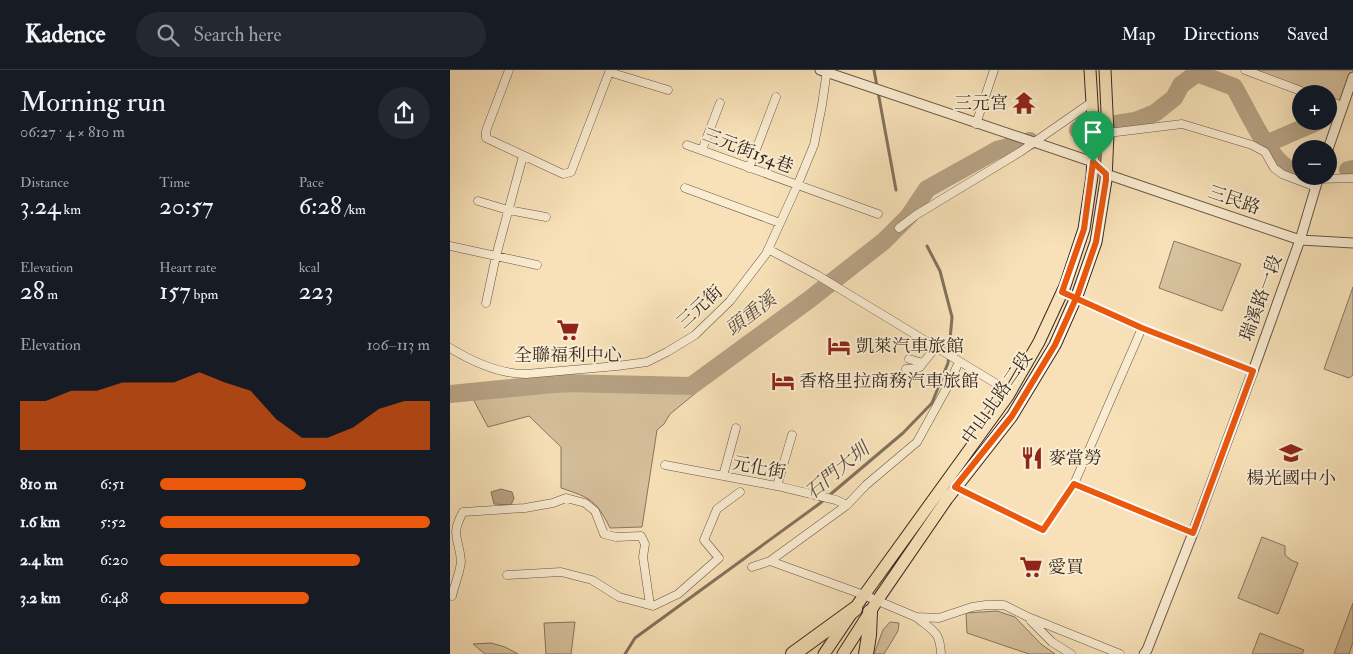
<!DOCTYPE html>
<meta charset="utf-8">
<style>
body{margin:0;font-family:"IM FELL Double Pica","Noto Serif TC",serif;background:#242831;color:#f1f3f6;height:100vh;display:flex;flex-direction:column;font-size:19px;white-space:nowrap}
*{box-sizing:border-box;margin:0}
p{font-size:16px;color:#9ea1a6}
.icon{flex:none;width:28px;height:28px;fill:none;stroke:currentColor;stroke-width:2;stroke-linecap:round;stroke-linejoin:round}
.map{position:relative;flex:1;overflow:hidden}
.sheet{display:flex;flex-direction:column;background:#171b24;width:450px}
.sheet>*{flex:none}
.buttons{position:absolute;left:842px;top:15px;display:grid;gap:10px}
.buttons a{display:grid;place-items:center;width:45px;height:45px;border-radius:50%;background:#171b24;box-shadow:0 5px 20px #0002;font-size:25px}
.pin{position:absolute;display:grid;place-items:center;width:42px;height:42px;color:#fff;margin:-51px -21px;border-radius:50% 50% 50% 0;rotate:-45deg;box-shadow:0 0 5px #0007}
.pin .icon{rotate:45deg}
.round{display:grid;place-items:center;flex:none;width:52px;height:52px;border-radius:26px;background:#242831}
.summary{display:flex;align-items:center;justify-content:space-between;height:85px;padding:0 20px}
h1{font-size:28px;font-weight:600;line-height:38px}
.stats{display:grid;grid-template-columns:repeat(3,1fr);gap:8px;height:85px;padding:5px 20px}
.stats div{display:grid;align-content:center}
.stats b{font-size:25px;font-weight:600}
.stats small{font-size:14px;font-weight:400}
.stats p{font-size:14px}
.chart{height:140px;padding:10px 20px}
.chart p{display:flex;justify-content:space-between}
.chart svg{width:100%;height:90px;margin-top:5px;fill:#ea580c;opacity:.7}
ul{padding:0 20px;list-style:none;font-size:16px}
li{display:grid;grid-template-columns:80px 60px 1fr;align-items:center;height:38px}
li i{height:12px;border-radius:6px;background:#ea580c}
header{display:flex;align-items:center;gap:30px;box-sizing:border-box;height:70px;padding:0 25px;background:#171b24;border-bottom:1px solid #363941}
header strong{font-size:24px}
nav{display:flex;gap:28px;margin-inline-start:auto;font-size:18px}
.search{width:350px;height:45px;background:#242831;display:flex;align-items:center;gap:12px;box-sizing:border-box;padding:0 18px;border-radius:28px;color:#9ea1a6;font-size:19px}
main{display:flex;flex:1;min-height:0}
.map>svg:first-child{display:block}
</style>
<header>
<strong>Kadence</strong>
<div class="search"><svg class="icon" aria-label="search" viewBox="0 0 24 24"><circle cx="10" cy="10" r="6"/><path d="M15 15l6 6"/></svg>Search here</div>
<nav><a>Map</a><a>Directions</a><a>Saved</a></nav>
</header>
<main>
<section class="sheet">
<div class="summary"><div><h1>Morning run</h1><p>06:27 · 4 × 810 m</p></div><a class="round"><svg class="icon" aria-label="share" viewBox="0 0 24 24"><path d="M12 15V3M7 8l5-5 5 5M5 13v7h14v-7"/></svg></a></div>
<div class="stats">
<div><p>Distance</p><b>3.24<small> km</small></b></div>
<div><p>Time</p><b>20:57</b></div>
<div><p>Pace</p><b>6:28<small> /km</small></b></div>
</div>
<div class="stats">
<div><p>Elevation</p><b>28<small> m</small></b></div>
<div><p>Heart rate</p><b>157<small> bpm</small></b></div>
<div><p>kcal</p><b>223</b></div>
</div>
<div class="chart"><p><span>Elevation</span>106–113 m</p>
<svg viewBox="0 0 160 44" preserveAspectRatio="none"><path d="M0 44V20L10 20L20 15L30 15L40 11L50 11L60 11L70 6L80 11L90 15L100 29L110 38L120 38L130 33L140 24L150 20L160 20V44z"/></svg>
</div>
<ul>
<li><b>810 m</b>6:51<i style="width:54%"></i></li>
<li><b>1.6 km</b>5:52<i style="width:100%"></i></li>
<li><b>2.4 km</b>6:20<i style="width:74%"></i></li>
<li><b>3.2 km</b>6:48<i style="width:55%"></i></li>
</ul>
</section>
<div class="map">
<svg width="903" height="584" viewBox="0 0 903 584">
<rect width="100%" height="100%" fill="#f8e1b8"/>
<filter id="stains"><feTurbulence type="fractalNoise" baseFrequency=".004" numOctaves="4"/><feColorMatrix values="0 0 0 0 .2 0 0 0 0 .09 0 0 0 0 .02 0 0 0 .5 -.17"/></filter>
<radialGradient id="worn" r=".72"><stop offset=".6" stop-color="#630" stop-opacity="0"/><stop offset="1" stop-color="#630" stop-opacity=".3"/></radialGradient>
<path fill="#d7c29e" stroke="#86765f" d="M795 0H903V7L892 36 879 31V24H859Z
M724 171 791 194 772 241 709 218Z
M903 217V305L899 308 874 299Z
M150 321 247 322 220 344 214 354 207 360 192 457 160 458C146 430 141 428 111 418V377L79 346 38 357 23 329 94 322Z
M812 467 835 476V485L841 490 848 493 828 544 788 528Z
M903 533V572L899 584H884Z
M547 541 565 547 591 574 605 584H579L517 563 516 543Z
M125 552 121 584H96L94 553Z
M440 552 449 553 448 561 434 584H424L433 560Z
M810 563 854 580 852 584H802Z
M41 573 55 577 68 584H35L23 574Z"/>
<path fill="#b6a284" stroke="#83725c" d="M51 419 62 422 64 428 61 435 44 434 41 422Z"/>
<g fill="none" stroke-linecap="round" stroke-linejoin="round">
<path stroke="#83725c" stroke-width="3" d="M424 0 446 120
M175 584 185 568 369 434 453 363 482 333 498 293 502 247 490 201 477 176"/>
<path stroke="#b6a284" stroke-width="18" d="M628 60 685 51 705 43 724 28 731 15 747 3 784 17C797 39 817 85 837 98 840 101 847 102 851 103
M816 74 869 51
M898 100 903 99
M0 324 113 313 241 316 360 229 434 171 459 146 477 119 547 80 580 71"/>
<defs>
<path id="minor" d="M59 0 36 61V68L113 104 121 102 160 0
M795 0 859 24
M159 2 218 20
M879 31 892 36
M526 54 544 0
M658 63 732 54 802 75 815 82 824 98 832 104 866 117
M237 75 428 144
M252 80 270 33
M299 98 326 27
M868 109 903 108
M235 118 330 153
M28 131 58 140 96 147
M449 158 466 145 570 82 642 32
M0 176 87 195
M318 179 367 205 560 322
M611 222 692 258 803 301
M36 233 46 186 73 86
M0 278C23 292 49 304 76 304L167 296 197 292 217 282 245 265 280 231 316 184 347 116 364 75 372 35 377 0
M459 289 473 293 486 277
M456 299 470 297 473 293
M215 395 332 417 386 430 397 435
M273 406 286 358
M624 414 743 463
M327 416 342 365
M505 417 593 460 624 414 692 258
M320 491 397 435 416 415 467 372 500 312 507 296
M302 497 320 491 414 525 466 547 489 548 522 537 536 535H554L578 547 670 584
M57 505 111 502 142 510 169 527 203 536 228 524 269 488 254 470 267 439 290 422
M2 526C4 517 11 499 11 491 9 467 0 466 13 442L75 438 103 433 116 428 135 433 145 441 154 464 166 467 191 466 195 474 193 487 200 535
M466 547C483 561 490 561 491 584
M581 551 602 572 621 584"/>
<path id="tertiary" d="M370 0 643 92 656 104 850 170 903 173
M878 79 903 7
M694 584 697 580 743 463 803 301 850 170 869 106"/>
<path id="primary" d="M374 584 412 528 558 326 589 272 615 216 634 159 642 106 644 66 640 0
M393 584 427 531 497 429 562 346 605 275 628 223 646 172 656 110 658 63 655 0"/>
<path id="motorway" d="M343 584 405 539
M416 584 419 565 420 542"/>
</defs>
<use href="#minor" stroke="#665746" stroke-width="9"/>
<use href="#tertiary" stroke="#665746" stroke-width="11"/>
<use href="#primary" stroke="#362920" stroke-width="13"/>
<use href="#motorway" stroke="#362920" stroke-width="16"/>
<use href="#minor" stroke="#faecd1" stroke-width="8"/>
<use href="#tertiary" stroke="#faecd1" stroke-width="9"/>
<use href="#primary" stroke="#f8e1b8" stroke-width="11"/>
<use href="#motorway" stroke="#f8e1b8" stroke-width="14"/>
</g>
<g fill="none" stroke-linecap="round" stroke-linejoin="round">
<defs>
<path id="route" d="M643 92 634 159 612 222 692 258 803 301 743 463 624 414 593 460 505 417 562 346 605 275 628 224 646 172 656 110V104L643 92"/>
</defs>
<use href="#route" stroke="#fff" stroke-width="10"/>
<use href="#route" stroke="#ea580c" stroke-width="6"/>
</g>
<defs>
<symbol id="temple-bare" viewBox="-9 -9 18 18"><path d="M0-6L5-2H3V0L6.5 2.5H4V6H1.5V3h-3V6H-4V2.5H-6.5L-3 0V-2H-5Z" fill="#8f2418" stroke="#faecd1" stroke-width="2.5" paint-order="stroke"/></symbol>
<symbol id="supermarket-bare" viewBox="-9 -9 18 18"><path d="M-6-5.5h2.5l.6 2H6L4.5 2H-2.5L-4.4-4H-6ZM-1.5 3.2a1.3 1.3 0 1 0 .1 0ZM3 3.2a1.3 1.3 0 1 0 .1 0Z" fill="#8f2418" stroke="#faecd1" stroke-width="2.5" paint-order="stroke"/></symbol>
<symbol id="hotel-bare" viewBox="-9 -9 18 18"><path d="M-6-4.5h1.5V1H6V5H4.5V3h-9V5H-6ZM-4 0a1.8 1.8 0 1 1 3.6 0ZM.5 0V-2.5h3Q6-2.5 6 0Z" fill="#8f2418" stroke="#faecd1" stroke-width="2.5" paint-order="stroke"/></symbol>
<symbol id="school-bare" viewBox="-9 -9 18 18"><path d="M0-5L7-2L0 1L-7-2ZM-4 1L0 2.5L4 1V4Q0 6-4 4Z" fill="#8f2418" stroke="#faecd1" stroke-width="2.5" paint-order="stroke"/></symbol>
<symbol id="restaurant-bare" viewBox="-9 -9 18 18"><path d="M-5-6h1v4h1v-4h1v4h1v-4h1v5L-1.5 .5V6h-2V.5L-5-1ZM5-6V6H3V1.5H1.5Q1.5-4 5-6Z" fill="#8f2418" stroke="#faecd1" stroke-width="2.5" paint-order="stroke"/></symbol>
</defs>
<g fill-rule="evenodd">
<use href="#temple-bare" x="558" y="17" width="32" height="32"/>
<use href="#supermarket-bare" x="102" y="244" width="32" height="32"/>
<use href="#hotel-bare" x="373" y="260" width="32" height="32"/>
<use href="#hotel-bare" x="317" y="295" width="32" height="32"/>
<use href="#school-bare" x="825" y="367" width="32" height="32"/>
<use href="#restaurant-bare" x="566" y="372" width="32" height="32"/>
<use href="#supermarket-bare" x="565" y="481" width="32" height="32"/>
</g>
<g text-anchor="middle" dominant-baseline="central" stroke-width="4" stroke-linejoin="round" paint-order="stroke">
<g font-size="18" fill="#362920" stroke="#faecd1" text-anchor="start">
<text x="558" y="33" text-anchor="end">三元宮</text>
<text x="406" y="276">凱萊汽車旅館</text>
<text x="118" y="285" text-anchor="middle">全聯福利中心</text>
<text x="349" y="311">香格里拉商務汽車旅館</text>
<text x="598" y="388">麥當勞</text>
<text x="841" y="408" text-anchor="middle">楊光國中小</text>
<text x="598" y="497">愛買</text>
</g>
<g font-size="18" fill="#362920" stroke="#faecd1">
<text transform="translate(298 81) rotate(21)">三元街154巷</text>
<text transform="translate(784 130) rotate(19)">三民路</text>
<text transform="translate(811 228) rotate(-70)">瑞溪路一段</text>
<text transform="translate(250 237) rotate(-42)">三元街</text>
<text transform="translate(547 328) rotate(-55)">中山北路二段</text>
<text transform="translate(309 398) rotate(11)">元化街</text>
</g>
<g font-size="19" font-style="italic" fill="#5c4d3e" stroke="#faecd1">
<text transform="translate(301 244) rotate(-37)">頭重溪</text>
<text transform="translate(387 401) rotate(-40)">石門大圳</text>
</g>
</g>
<rect width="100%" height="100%" filter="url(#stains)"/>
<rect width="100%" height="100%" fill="url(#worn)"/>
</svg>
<div class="buttons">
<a>+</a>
<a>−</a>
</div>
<div class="pin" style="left:643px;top:92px;background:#1e9e55"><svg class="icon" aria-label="arrive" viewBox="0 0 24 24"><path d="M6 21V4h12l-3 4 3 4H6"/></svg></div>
</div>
</main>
